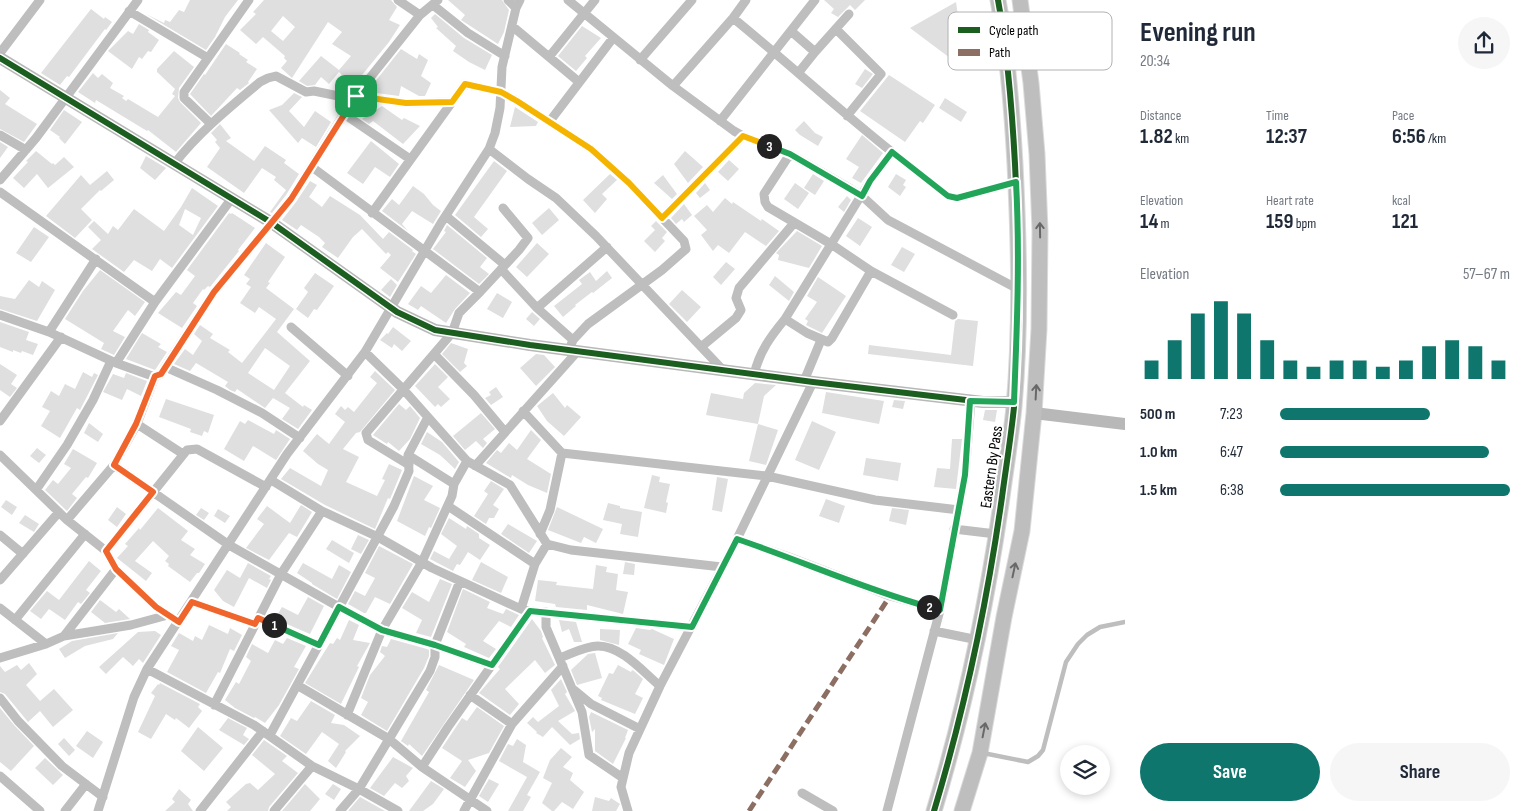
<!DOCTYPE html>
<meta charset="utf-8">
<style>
body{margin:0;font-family:"Sofia Sans Condensed",sans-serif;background:#f6f6f7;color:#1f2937;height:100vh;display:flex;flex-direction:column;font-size:19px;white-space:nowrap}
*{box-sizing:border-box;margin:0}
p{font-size:16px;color:#747a83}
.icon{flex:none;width:28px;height:28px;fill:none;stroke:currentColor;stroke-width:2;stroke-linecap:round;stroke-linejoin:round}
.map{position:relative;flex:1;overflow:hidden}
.side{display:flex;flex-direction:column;background:#fff;width:400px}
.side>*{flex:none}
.tools{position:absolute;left:1060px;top:745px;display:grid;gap:10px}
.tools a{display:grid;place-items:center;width:50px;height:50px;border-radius:50%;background:#fff;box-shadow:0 2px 8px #0003;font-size:25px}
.pin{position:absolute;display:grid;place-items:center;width:42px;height:42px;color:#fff;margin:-21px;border-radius:10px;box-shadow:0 2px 8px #0006}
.km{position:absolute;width:25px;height:25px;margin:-12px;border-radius:50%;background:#222;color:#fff;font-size:14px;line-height:25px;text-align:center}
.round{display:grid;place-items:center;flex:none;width:52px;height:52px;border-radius:26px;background:#f6f6f7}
.head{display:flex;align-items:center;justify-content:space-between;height:85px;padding:0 15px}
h1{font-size:28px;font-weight:700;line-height:38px}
.figures{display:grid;grid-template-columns:repeat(3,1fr);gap:8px;height:85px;padding:5px 15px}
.figures div{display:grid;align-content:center}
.figures b{font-size:21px;font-weight:700}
.figures small{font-size:14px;font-weight:400}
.figures p{font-size:14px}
.chart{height:140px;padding:10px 15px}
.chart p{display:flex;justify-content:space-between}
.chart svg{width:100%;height:90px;margin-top:5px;stroke:#0f766e;stroke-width:6}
.action{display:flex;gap:10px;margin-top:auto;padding:10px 15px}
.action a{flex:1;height:58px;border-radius:30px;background:#0f766e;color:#fff;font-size:20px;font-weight:700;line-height:58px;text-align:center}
.action a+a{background:#f6f6f7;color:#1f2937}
ul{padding:0 15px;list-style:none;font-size:16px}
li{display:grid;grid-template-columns:80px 60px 1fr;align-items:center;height:38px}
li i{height:12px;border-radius:6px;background:#0f766e}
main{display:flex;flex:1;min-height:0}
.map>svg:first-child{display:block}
</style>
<main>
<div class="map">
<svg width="1125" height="811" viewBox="0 0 1125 811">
<rect width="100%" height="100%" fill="#fff"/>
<path fill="#dfdfdf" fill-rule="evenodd" d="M190 0H238L225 17 215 37 206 50 146 14 164 23 165 20 170 22 179 10 184 12Z
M264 0H391L397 7 389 20 400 25 389 42 353 86 339 72 329 84 321 77 315 85 307 86 299 81 321 56 339 70 351 56 332 44 342 32 328 22 292 78 281 68 287 61 284 58 285 56 263 37 256 44 240 30 256 14 253 12ZM283 16 295 27 283 41 271 31Z
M448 0H502L509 10 504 32 498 44 461 20 465 15Z
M824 0H865L855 10 850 5 838 17 831 13 834 9Z
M956 2 966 70 910 28Z
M91 9 104 19 105 17 112 22 106 30 105 29 69 77 67 76 60 85 41 73Z
M435 14 464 38 492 55 485 70 469 62 453 51 456 46 436 28 438 27 431 18Z
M139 24 149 30 148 32 159 40 151 52 148 51 142 59 139 57 132 69 108 51 128 31 133 34Z
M582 26 601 38 585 56 587 58 576 71 558 56Z
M226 44 240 53 239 54 248 60 246 62 257 69 248 82 249 83 240 90 237 88 211 116 190 94 204 74 205 75Z
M401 49 417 59 419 54 428 60 421 76 431 83 425 96H419L401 86 399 96 369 92 374 83Z
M174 51 194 67 179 88 178 98 180 102 201 123 176 152 148 130 147 131 96 100 95 103 78 92 93 73 98 78 102 74 113 83 110 88 124 96 122 98 126 101 128 99 158 117 175 96 172 94 175 89 157 72V69Z
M865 69 873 74 862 88 855 84Z
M889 75 935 105 923 123 920 121 905 142 860 111Z
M0 90 10 98 5 104 37 124 24 142 0 129Z
M294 93 302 97 289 111 304 127 315 111 331 122 316 147 302 138 298 143 269 110 282 105Z
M945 98 967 112 961 122 939 108Z
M382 106 402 120 404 118 420 126 403 144 373 121 369 124 362 119Z
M515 107 538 122 536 126 510 127Z
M64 110 82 122 65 144 59 138 60 137 50 130Z
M804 121 815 133 823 137 818 146 800 135 795 130Z
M220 124 231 138 226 141 254 161 265 146 286 160 284 163 299 174 286 195 272 213 270 212 286 190 274 180 276 177 262 168 244 193 207 167 220 148 215 142 217 140 211 133Z
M862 135 883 153 861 183 852 178 859 167 846 159Z
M371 141 399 164 390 177 375 167 363 184 347 173Z
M0 142 8 147 0 158Z
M36 151 52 164 53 163 55 165 64 157 74 167 48 188 37 174 24 188 13 178 28 162 26 161Z
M685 151 703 167 688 183 674 164Z
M146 156 166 168 155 180 140 168Z
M729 160 739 169 728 181 718 172Z
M494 161 507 171 474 217 488 229 481 237 455 215Z
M107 171 114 180 101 191 100 190 81 209 92 220 75 238 46 216 81 175 90 185Z
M610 174 617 180 602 194 607 199 595 213 583 200Z
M813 174 824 181 815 195 804 188Z
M896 174 906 180 903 185 906 187 900 196 888 187Z
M663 175 677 194 672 199 654 183Z
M310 181 317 185 309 197 322 207 330 196 360 215 383 239 389 232 413 250 412 251 416 254 398 282 380 268 391 255 388 252 386 254 362 229 353 237 338 258 322 247 325 243 319 237 301 225 297 230 282 220 296 202Z
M705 183 710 190 700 198 696 193Z
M795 183 809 193 798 209 784 199Z
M413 186 424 194 433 205 441 211 433 224 412 211 402 224 408 231 382 211 392 199 399 205Z
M192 188 218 206 172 268 160 259 152 271 134 260 124 272 92 249 101 240 88 227 94 221 108 234 113 226 118 230 134 209 164 231 181 207ZM185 209 201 218 193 235 179 225Z
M847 196 851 200 844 212 838 207Z
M725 198 732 204 733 202 761 221 762 219 779 231 766 246 745 232 729 253 718 245 713 251 701 235 707 230 694 216 707 205 713 212Z
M684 204 692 215 684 222 682 219 676 224 671 218Z
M549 208 559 220 542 235 532 223Z
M229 213 231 214 232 213 255 228 238 250 239 251 210 287 208 286 204 290 203 289 193 303 197 306 182 328 158 313 176 292 181 295 195 276 187 270Z
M858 218 872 227 860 246 846 236Z
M656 221 667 232 662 238 665 241 655 252 644 241 655 230 651 226Z
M447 225 487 258 480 267 489 274 479 284 433 249 446 232 444 231Z
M34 227 49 237 31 262 16 253Z
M797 231 822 246 809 268 778 260 779 255 776 253Z
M266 243 285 257 268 282 270 283 266 288 294 309 277 332 310 361 285 393 303 407 304 405 312 410 298 429 282 419 290 408 273 398 265 408 237 389 235 392 230 390 225 386 228 382 196 363 190 371 174 364 185 349 193 355 202 341 194 334 200 325 213 334 210 338 230 350 228 352 242 363 263 336 276 319 259 307 255 313 240 303 251 287 246 284 250 279 244 275ZM265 348 290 366 274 390 248 373Z
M537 243 549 254 527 277 516 267Z
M902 247 915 254 904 272 891 265Z
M726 262 735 269 721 285 713 277Z
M100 270 145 302 135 316 128 310 113 331 125 337 114 355 101 349 104 343 65 319 83 291Z
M607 271 612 278 593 293 592 292 575 305 576 306 563 317 554 306 582 284 579 280 590 272 596 281Z
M315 273 334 286 317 310 314 309 308 318 296 309 308 292 304 288Z
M446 275 470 293 455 309 446 323 421 306 418 310 408 304 421 286 431 293Z
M775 276 794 292 789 301 769 285Z
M818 277 846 296 822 333 806 325 808 321 805 319 817 302 807 296Z
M391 279 397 285 390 297 381 290Z
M29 280 39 287 42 281 55 290 37 321 0 309V296L15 299Z
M682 290 701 307 687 322 669 304Z
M497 293 512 302 503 318 487 309Z
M532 312 540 319 534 326 526 319Z
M958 319 978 321 973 366 868 354 869 345 951 355 955 321Z
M0 322 29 332 26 340 38 344 33 355 22 351 21 353 13 350V352L0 347Z
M393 327 411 341 402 351 394 344 392 348 380 340 387 333 388 334Z
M142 333 161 344 158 347 167 352 155 370 126 359Z
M451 343 468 349 464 363 467 366 460 372 442 354Z
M536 354 544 355 555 367 536 386 520 368Z
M0 364 17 375 11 384 17 388 10 397 0 390Z
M435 364 448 377 438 387 450 399 441 407 438 404 435 407 415 386Z
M375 371 395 390 360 432 356 433 343 449 359 457 346 482 377 496 385 480 382 479 389 464 402 470 390 499 388 498 375 529 325 505 281 479 290 468 321 486 328 470 318 464 303 451 317 434 329 444 345 422 335 414 341 406 345 410 348 407 354 412 377 383 370 377Z
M83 372 92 377 94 373 98 375 80 410 77 408 60 438 41 426 50 411 42 407 51 391 59 396 65 384 75 389Z
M126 373 147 381 141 396 127 389 122 400 103 392 113 374 124 378Z
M755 383 776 385 764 396 758 424 706 415 711 393 743 399 744 393Z
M496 387 503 397 491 405 485 398 491 395 489 392Z
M826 392 884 401 879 424 822 413Z
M553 393 565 408 567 405 581 417 564 436 547 421 537 406Z
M166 399 214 415 208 433 204 431 202 436 190 432 191 429 159 417Z
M894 400 905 401 903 409 892 407Z
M399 404 406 410 410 406 420 418 410 439 399 451 388 442 387 444 373 435Z
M985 410H997L995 422 983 420Z
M481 413 495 429 483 439 487 443 483 448 476 441 465 450 453 436Z
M248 420 274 434 276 430 290 439 276 460 253 446 244 461 224 449 240 421 245 424Z
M812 421 836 432 819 470 795 460Z
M89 423 103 434 98 442 84 433Z
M758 424 778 430 766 465 749 461Z
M531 430 541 440 527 459 551 474 547 493 528 485 512 475 511 478 486 463 497 450 501 453 509 443 517 450Z
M427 432 442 442 459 462 455 469 440 455 421 444Z
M952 439H962L956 489 934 487 937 468 950 469Z
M37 448 46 455 39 463 30 456Z
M73 449 97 463 88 478 86 477 72 494 77 498 67 511 45 490 53 480 58 484 71 468 64 464Z
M866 458 901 463 898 481 863 475Z
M652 475 660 477 659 482 670 484 666 502 668 503 666 513 644 508Z
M414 476 433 486 424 500 440 508 431 528 429 527 425 536 397 521Z
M717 477 728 479 722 512 712 510Z
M491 481 504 489 493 505 499 509 494 518H489L486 524 474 516 488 494 484 491Z
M826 499 845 506 839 523 819 516Z
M6 500 17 507 12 515 1 507Z
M608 503 620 506V508L642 512 638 537 620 534 622 524 603 520Z
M301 505 312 512 297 537 289 533 269 560 246 548 264 524 257 519 267 506 290 523Z
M117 507 126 514 117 527 108 520Z
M557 507 603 529 596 543 584 537 581 543 548 530Z
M158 508 188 531 181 540 195 549 190 555 205 564 199 573H197L190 582 168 566 169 564 165 561 169 556 153 541 135 561 152 573 146 581 117 558 128 546 125 544 139 528 140 530Z
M201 508 209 513 204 520 196 515Z
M892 508 909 510 906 525 889 521Z
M218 509 230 516 225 523 214 516Z
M25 515 39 524 34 532 19 523Z
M449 518 466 529 467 526 479 534V538L490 545 480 560 468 552 460 565 457 564 453 571 430 559 434 551 449 559 457 546 441 534Z
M508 524 537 541 529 553 501 534Z
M358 535 369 540 361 554 351 549Z
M332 540 354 553 349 563 326 549Z
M379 546 413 564 390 604 375 597 366 613H364L348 604 355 591 365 596 375 578 365 573Z
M89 561 101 571 86 590 90 593 81 604 78 602 65 620 49 609 41 619 30 611 47 591 59 600Z
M481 562 508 577 501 593 472 580Z
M625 562 635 564 634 575 623 574Z
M248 563 271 576 269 579 271 580 267 588 249 578 234 607 223 601 214 590 227 570 240 578Z
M303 563 332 579 339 565 351 572 337 599 312 584V583L297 573Z
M596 565 607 567 606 572 618 574 616 590 628 592 623 614 587 605V610L556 607 555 604 535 601 538 580 557 582 556 585 593 589Z
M440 579 452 584 431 637 416 633 422 620 402 608 412 592 429 602Z
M463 589 490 602 487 608 503 614 506 609 519 615 511 627 499 621 483 641 496 649 489 658 464 647 466 644 447 632Z
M308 597 324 606 310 634 275 619 282 607 298 615Z
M100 600 116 612 119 609 130 619 105 623 91 612Z
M532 619 541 631 543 637 542 638 555 665 545 673 535 660 505 689 519 704 510 715 479 693 500 669 498 667Z
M349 620 359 625 353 640 370 643 357 666 359 667 341 704 305 683 330 643 333 644 337 638 340 640Z
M559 620 576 622 582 642H574L569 629 562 632Z
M209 625 228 634 230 628 242 635 234 651 230 649 220 673 218 672 206 693 167 672 179 650 171 646 179 633 193 641 195 636 202 640Z
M636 628 650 630 652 629 674 639 664 665 639 654 641 650 628 644Z
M600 629 620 630 619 645 600 640Z
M155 631 161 635 143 663 139 659 133 666 123 657 106 674 99 667 138 632Z
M118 633 113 639 85 646 65 658 59 649 72 641Z
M287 638 306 646 294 667 299 669 279 705 265 723 255 717 254 718 235 708 225 700 236 682 239 684 251 661 246 657 252 644 268 653 275 640 283 644Z
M391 639 427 649 429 650V656L424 668 387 731 361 715 368 702 361 698 370 675 385 656 380 652 382 646 387 647Z
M595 653 602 678 577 685 571 670 588 654Z
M29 663 37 674 26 685 40 701 54 689 73 710 53 727 40 711 28 722 5 694 0 692V666L5 672 17 665 21 670Z
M439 665 474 680 422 756 409 744 408 746 401 741 429 692 426 690Z
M618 665 631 672 632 670 634 671 643 679 635 694 643 698 635 714 601 700 602 698 598 696 609 673 613 674Z
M561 679 567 692 565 694 575 711 558 721 572 734 579 733 580 739 570 745 552 727 543 737 536 733 537 732 527 723 533 717 538 722 559 706 551 690Z
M160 683 200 704 198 707 202 711 189 728 176 718 175 720 166 714 151 739 138 732 155 696 151 693 158 684 159 685Z
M311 701 335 715 331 723 344 725 360 736 345 751 346 752 336 768 328 761 339 744 322 732 306 754 280 736 291 718 297 721Z
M477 707 504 726 489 753 468 760 476 771 465 787 450 778 462 761 442 748 462 718 467 721Z
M0 708 14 725 34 746 11 771 0 762Z
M591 712 628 730 625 738H626L613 764 595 751V729L592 732 589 717Z
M228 718 247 728 243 735 249 739 244 745 219 730Z
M198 727 223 748 204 771 181 751Z
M87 731 103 742 93 758 76 746Z
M64 738 75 750 69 756 58 744Z
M517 739 526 745 523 762 540 772 527 795 531 797 523 811H508L527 777 499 761 508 744 513 746Z
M264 740 287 756 282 761 298 773 269 807 268 811H227L231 807 226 802 246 784 250 783 258 790 275 774 252 755Z
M561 748 572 757 563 767 573 773 570 780 584 792 573 809 562 802 554 811H552L542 803 552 783 543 778 550 760Z
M393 757 413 768 406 776 409 781 402 788 395 783 384 796 370 788Z
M45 758 63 775 53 785 35 768Z
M489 779 499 784 488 802 479 796Z
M431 781 444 789 433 804 423 811H409Z
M305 784 320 799 310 811H282Z
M333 784 341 789 334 800 325 794Z
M179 789 191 800 188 804 193 811H165L175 802 172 799Z
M360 797 385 811H348Z
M595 797 609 801 611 798 620 804 616 811H592Z"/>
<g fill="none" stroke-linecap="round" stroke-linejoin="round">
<defs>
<path id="primary" d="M934 811C965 708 987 603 1002 497 1006 467 1011 437 1014 407 1021 326 1019 245 1015 164 1012 109 1008 54 998 0
M962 811 980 753 1004 617 1022 531 1034 413 1039 329 1040 231 1037 154 1031 83 1020 0"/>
</defs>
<use href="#primary" stroke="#dbdbdb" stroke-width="17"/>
<path stroke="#bebebe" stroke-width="4.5" d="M983 753 1028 762 1038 756 1043 750 1066 662 1078 644 1087 635 1100 627 1125 622"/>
<path stroke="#bebebe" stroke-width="9" d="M398 0 420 15
M508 0 516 8
M568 0 673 86 734 131 743 136 790 154 851 189 862 196 888 220 1018 289
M433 5 468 33 505 56
M129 11 208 58
M733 18C787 62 838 109 892 152L870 181 785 319C771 336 759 352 754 375
M512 26 579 82
M836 29 881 74 847 116
M791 31 815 52 849 14
M0 53 40 0
M549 57 595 0
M640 60 692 0
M799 72 815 52
M673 86 733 18 746 0
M356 96 406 103 452 102
M344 114 410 159
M550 121 613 38
M720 121 815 0
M210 123 184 98V92L249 0
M0 135 26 150
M489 149 528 179 556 198 596 236 723 370
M892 152 948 196 957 198 1016 182
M790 154 764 194 765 202 768 207 831 244 871 271 953 315
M174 164C199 132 229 108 260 82L268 78 276 76 306 92 314 91 353 99
M312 167 480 292 519 250 528 238 503 208
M0 180 36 138 138 0
M0 192 155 302
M372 213 465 84 501 92 517 101 591 149 629 183 684 241 686 249 662 270 588 324 573 340 569 350
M446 216 505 265
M662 218 743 136
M501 269 537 308 573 340
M537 308 607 247
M0 315 49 332 116 363 155 377 161 374 165 367 217 390 262 413 300 438
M785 319 807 333 828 342 832 338 871 271
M291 327 348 376
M49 332 96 259
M701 347 736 318 741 310 736 298 739 288 794 223
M365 352 403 389 467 461 510 485 547 544 571 550 722 567
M434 354 474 395 505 432
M116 363 155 302 232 198
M165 367 214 292 291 199 353 99 420 15 438 0
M804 381 821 340
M523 411 562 453 767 476 875 500 959 510
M0 421 61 337
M137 424 183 454
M0 455 67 520 106 551 116 569 156 607 179 622
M408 455 454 484
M114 465 229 545 339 607 382 630 435 645 491 665
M409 465 368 440 366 433 452 333 459 313 480 292
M475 466 577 352
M271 480 322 511 378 537 432 568 521 609 530 611 692 627
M36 490 67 445 93 400 111 361
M448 506 535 564
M67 520 114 465 137 424 155 377
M954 529 996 534
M540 534 550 510 562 453
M0 535 23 554
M737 539 813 382
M106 551 187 450 197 449 266 487
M0 580 59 512
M192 602 255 624
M0 608 46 644
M521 609 535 564 547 544
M546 612V627L582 712 589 755 623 778
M258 618 319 645
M15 620 85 534
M934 631 978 640
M64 636 116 569
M0 658 46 644 64 636 131 625 168 615
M560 658C571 654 585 646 598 646 622 646 643 672 660 686
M147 669 254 725 312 766 359 789 398 811
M297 685 389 739 422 767 487 811
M574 690 591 704 640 729
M470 695 512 724 563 666
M0 698 18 721 62 766 103 797
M214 705 281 574 322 511
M347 715 382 630 422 562 452 496 454 484 467 461
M270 735 394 506 409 471 408 455 428 417
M422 767 448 727 530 611
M0 776 40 811
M802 793 833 811
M65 811 86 784
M98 811 134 697 147 669 287 454 365 352 441 223 489 149 495 133 500 108 502 67 516 8 520 0
M200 811 263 731
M274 811 312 766
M340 811 359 789 430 671 435 657V645L460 581
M464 811 512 724
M628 811 621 787 629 753 660 686 737 539 789 557 890 596 940 610
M887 811 940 610 965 475 971 401"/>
<path stroke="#b8b8b8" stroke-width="12" d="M0 58 272 223 397 312 435 330 530 345 813 382 983 402H1014
M1034 413 1125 424"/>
<use href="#primary" stroke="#bebebe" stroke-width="15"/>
<path stroke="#8d6e63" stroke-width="5" stroke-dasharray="10 5" stroke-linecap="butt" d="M749 811 890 596"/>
<defs>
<path id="cycleway" d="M0 58 272 223 397 312 435 330 530 345 813 382 983 402H1014
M934 811C965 708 987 603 1002 497 1006 467 1011 437 1014 407 1021 326 1019 245 1015 164 1012 109 1008 54 998 0"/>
</defs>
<use href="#cycleway" stroke="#fff" stroke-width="9"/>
<use href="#cycleway" stroke="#1b5e20" stroke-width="6"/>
</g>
<defs><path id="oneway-shaft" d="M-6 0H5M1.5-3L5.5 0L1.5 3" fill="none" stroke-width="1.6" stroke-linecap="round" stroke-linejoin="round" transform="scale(1.25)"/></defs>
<g stroke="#686868">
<use href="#oneway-shaft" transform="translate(1040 230) rotate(-91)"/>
<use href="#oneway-shaft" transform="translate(1036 392) rotate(-87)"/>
<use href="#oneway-shaft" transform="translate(1014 570) rotate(-78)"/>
<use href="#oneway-shaft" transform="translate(984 730) rotate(-79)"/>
</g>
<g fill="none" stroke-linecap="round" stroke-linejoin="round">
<defs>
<path id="split-1" d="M274 625 258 618 255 624 192 602 179 622 156 607 116 569 106 551 153 492 114 465 136 424 155 376 161 374 214 292 291 199 356 96"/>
<path id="split-2" d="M274 625 319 645 339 607 382 630 435 645 492 665 530 611 692 627 737 539C802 561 864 589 929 607"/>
<path id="split-3" d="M769 146 790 154 862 196 870 181 892 152 948 196 957 198 1016 182C1020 255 1017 328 1014 402L970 401 965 475 940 610 929 607"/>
<path id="split-4" d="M356 96 406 103 452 102 465 84 501 92 517 101 591 149 629 183 662 218 743 136 769 146"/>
</defs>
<use href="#split-1" stroke="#fff" stroke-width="10"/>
<use href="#split-2" stroke="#fff" stroke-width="10"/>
<use href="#split-3" stroke="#fff" stroke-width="10"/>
<use href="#split-4" stroke="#fff" stroke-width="10"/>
<use href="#split-1" stroke="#f0652b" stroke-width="6"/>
<use href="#split-2" stroke="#22a559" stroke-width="6"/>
<use href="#split-3" stroke="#22a559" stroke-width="6"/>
<use href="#split-4" stroke="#f5b400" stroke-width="6"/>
</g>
<g text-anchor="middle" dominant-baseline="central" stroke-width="4" stroke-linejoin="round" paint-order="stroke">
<g font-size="16" fill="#000" stroke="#fff">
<text transform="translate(992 467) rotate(-82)">Eastern By Pass</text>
</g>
</g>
<rect x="948" y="12" width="164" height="58" rx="8" fill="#fff" stroke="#b2b2b2" stroke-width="1"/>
<rect x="958" y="27" width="22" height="6" fill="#1b5e20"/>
<rect x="958" y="49" width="22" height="7" fill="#8d6e63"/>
<g font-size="14" fill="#000">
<text x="989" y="35">Cycle path</text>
<text x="989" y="57">Path</text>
</g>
</svg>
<div class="tools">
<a><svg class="icon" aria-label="layers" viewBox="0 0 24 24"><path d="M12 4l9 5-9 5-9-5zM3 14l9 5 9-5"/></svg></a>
</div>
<div class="pin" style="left:356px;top:96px;background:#1e9e55"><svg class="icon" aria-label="arrive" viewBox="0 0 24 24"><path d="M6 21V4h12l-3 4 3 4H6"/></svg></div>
<b class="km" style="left:274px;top:625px">1</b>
<b class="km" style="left:929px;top:607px">2</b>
<b class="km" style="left:769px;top:146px">3</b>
</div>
<section class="side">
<div class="head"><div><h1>Evening run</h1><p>20:34</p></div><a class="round"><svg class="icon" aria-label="share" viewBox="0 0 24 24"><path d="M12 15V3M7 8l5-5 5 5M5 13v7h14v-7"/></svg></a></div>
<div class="figures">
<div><p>Distance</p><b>1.82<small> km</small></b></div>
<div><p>Time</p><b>12:37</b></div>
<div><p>Pace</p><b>6:56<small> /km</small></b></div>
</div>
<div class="figures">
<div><p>Elevation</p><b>14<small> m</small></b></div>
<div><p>Heart rate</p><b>159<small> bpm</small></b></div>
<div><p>kcal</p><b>121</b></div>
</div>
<div class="chart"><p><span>Elevation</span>57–67 m</p>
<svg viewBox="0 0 160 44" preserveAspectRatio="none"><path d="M5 44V35M15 44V25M25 44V12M35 44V6M45 44V12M55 44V25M65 44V35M75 44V38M85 44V35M95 44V35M105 44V38M115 44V35M125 44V28M135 44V25M145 44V28M155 44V35"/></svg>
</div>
<ul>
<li><b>500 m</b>7:23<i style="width:65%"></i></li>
<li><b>1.0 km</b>6:47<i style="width:91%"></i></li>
<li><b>1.5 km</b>6:38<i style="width:100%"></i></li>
</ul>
<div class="action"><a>Save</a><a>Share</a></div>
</section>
</main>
